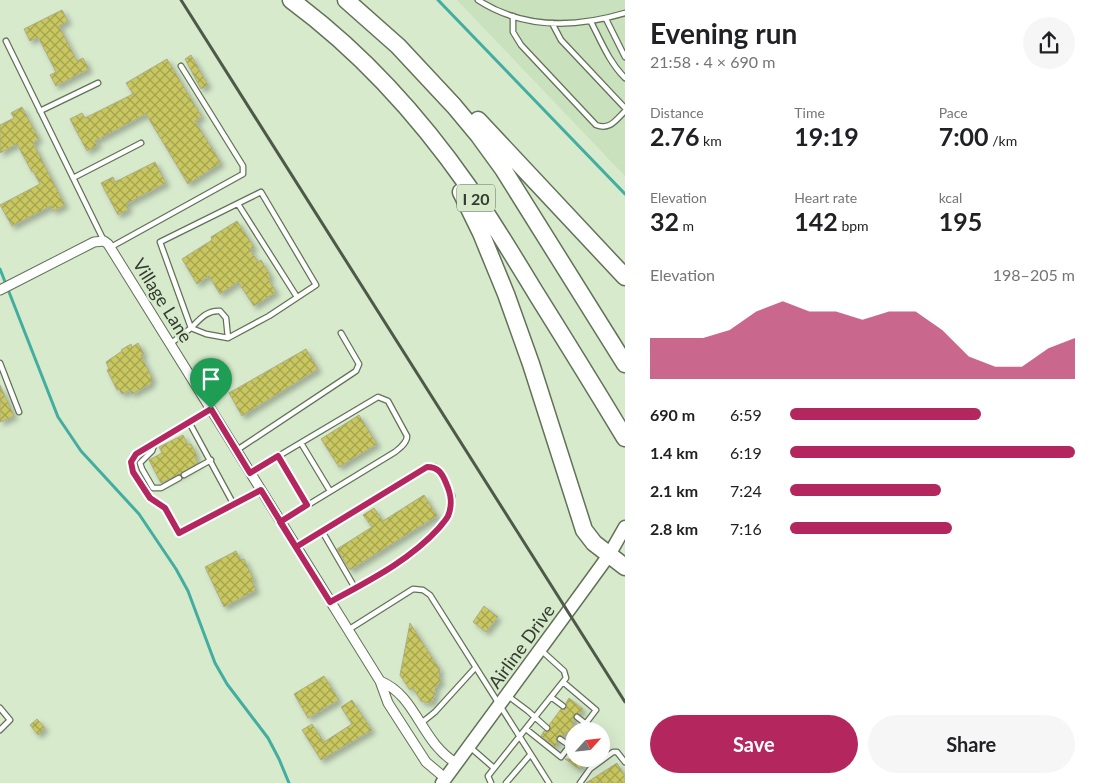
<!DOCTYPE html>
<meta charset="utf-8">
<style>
body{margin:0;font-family:Lato,sans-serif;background:#f6f6f6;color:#202124;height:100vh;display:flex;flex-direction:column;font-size:19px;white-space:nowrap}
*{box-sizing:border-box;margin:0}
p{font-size:16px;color:#757577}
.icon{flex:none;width:28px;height:28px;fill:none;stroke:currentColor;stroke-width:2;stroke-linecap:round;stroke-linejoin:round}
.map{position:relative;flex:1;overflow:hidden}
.sheet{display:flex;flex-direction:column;background:#fff;width:475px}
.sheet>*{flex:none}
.needle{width:32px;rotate:63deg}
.tools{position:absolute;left:565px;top:722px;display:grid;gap:10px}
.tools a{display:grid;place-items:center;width:45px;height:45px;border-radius:50%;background:#fff;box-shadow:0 5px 20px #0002;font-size:25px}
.pin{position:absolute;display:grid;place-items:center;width:42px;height:42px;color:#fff;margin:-51px -21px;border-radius:50% 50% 50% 0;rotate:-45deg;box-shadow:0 0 5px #0007}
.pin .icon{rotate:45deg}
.round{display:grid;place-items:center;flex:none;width:52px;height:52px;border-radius:26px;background:#f6f6f6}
.head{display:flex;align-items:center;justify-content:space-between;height:85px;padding:0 25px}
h1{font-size:28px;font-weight:700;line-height:38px}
.metrics{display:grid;grid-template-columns:repeat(3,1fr);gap:8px;height:85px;padding:5px 25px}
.metrics div{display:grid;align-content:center}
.metrics b{font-size:25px;font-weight:700}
.metrics small{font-size:14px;font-weight:400}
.metrics p{font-size:14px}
.chart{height:140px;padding:10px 25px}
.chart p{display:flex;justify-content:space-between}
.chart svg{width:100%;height:90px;margin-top:5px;fill:#b3275e;opacity:.7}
.button{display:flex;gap:10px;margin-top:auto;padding:10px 25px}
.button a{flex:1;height:58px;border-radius:30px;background:#b3275e;color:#fff;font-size:20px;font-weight:700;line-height:58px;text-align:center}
.button a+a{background:#f6f6f6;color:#202124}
ul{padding:0 25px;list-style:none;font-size:16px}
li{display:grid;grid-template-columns:80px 60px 1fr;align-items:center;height:38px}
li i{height:12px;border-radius:6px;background:#b3275e}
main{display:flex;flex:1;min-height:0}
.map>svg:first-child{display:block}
</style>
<main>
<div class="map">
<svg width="625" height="783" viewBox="0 0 625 783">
<defs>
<pattern id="building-cross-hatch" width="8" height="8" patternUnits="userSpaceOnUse" patternTransform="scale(1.25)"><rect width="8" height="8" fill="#c9c761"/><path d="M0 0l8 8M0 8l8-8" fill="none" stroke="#a4a350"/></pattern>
<filter id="shadow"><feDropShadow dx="3.5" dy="3.5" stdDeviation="2.5" flood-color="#0004"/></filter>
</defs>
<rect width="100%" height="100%" fill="#d7eacc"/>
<path fill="#c9e1bc" d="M457 0H625V176Z"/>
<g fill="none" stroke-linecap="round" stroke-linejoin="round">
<path stroke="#43ada0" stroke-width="3" d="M438 0 625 194
M0 269 58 417 81 451 139 514 176 569 188 591 215 663 227 684 268 738 279 759 289 783"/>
</g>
<path fill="url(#building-cross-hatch)" stroke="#acac8b" filter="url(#shadow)" d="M62 10 68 21 59 26 77 61 83 58 89 69 56 86 50 75 56 72 38 37 30 41 24 29Z
M191 55 208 85 201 89 185 59Z
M167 59 202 117 195 121 221 163 188 184 146 114 95 141 98 145 87 151 70 119 82 113 85 118 133 94 126 83Z
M22 107 39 139 33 143 65 205 53 211 51 206 12 226 0 205 40 184 33 171 32 172 17 144 0 153V125L14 118 11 113Z
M155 162 166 183 126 204 129 209 118 215 101 183 113 177 115 182Z
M237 221 254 247 250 250 258 262 261 260 271 277 268 279 276 292 254 306 238 282 220 294 209 276 197 284 182 259 212 240 211 237Z
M138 343 144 354 141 355 153 380 150 381 151 384 132 394 130 390 122 394 119 389 117 390 107 370 109 369 106 362 122 351 121 350 131 344 132 347Z
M306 349 318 369 242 416 229 393Z
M0 385 14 416 0 422Z
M359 415 377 444 339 467 321 439Z
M183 435 188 445 191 444 197 456 195 457 198 463 180 474 161 483 149 460 162 453 159 447Z
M424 495 437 516 350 570 337 549 372 527 363 515 374 508 383 521Z
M236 551 241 560 244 559 254 580 252 581 256 590 224 607 205 567Z
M484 606 498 617 486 632 473 622Z
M410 623 440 670 439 676 441 682 436 686 433 701 428 703 421 701 413 688 410 690 400 675Z
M324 676 339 700 308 718 294 694Z
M569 698 583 709 580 714 576 713 573 716 575 720 572 724 577 728 576 731H574V736L566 732 563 736H558L556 739 558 742 555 747 541 736 544 731 548 732 550 730 549 725 561 709H566L567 706 566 703Z
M352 700 372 730 321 760 302 730 312 724 324 742 352 724 341 707Z
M37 719 45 728 38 735 30 725Z
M565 759H587L579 769Z
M617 763 625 776V783H586Z"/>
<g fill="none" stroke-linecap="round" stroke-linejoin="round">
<defs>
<path id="lane" d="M478 0C523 29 575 28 625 13
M513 16V32L521 45 596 125C610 130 615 121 625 111
M606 19 625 57
M591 22C601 41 609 62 625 78
M552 23 561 40 625 108
M6 41 104 241
M40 111 98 83
M73 178 141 143
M238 204 297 297
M111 247 243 174V166L181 66
M170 344 191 328 160 242 261 192 316 285 269 316 228 338 206 334 191 328C200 319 207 310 220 311L226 318 228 338
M0 363 19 412
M189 422 234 505 179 533 165 508 150 498 133 472 131 463 136 454 211 409
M155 443 152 451 140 463 142 469 153 488H161L179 478
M301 443 330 491
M237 450 356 371 359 364 341 333
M278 456 307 505
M250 473 378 397 388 401 407 436C407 443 400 448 395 452L280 522
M184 475 211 460
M234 505 261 490
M322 531 355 588
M296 547 427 467H435L442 473 452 496 448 518 430 538 406 558 330 603
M348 630 413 589 423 590 430 595 549 783
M563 682 596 710 580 731
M508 696 528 711 547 728
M551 697 563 706
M0 708 10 720 0 730
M577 717 586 724
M420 724 435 712 475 668
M526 729 561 757 574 740
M560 739 570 746
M471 748 494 768
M491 783 488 776 566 678 564 671 542 651
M506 783 530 755
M580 783 590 769 613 752H617L625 762"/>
<path id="street" d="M0 290 94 242 104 241 108 244 380 681 388 703 426 762 445 778
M380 681C417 696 420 741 456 763"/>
<path id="secondary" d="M442 783 580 595 609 555 625 527"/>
<path id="highway" d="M291 0C360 51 419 116 468 186 493 222 515 259 537 295 567 343 596 390 625 438
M346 0 398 46 454 106 479 136 503 169 625 364
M478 120 625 277
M461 192 481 233 506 294 531 364 584 530 594 543 625 567"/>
</defs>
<use href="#lane" stroke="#617257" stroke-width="7"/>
<use href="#street" stroke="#617257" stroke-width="11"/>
<use href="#secondary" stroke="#617257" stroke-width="15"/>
<use href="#highway" stroke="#617257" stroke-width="19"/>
<use href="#lane" stroke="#fff" stroke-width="4.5"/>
<use href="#street" stroke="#fff" stroke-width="9"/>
<use href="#secondary" stroke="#fff" stroke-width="12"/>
<use href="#highway" stroke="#fff" stroke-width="16"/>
<path stroke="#4f594a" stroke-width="3" d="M181 0 625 702"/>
</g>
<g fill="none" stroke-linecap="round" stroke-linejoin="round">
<defs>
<path id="route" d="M211 409 136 454 131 462 133 472 150 498 165 508 179 533 261 490 296 547 427 467C438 467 442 473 446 483 451 494 453 504 448 516 446 520 442 524 439 528 409 561 368 581 330 602L280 522 307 505 278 456 250 473 211 409"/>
</defs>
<use href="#route" stroke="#fff" stroke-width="10"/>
<use href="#route" stroke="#b3275e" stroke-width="6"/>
</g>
<g text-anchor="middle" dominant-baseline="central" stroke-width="4.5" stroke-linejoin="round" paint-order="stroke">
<rect fill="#d7eacc" stroke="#64705e" stroke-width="1" x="457" y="184.5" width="38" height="27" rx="4"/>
<g font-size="16" font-weight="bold" fill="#333b2f">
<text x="476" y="198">I 20</text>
</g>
<g font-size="18" fill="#333b2f" stroke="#d7eacc">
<text transform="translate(163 300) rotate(58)">Village Lane</text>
<text transform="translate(521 646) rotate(-54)">Airline Drive</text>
</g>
</g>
</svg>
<div class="tools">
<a><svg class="needle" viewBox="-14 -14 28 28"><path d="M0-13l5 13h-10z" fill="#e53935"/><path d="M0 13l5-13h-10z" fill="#757577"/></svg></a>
</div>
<div class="pin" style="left:211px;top:409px;background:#1e9e55"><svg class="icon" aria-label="arrive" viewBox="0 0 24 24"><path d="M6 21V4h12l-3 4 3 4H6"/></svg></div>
</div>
<section class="sheet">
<div class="head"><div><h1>Evening run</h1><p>21:58 · 4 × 690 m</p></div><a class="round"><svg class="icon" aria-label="share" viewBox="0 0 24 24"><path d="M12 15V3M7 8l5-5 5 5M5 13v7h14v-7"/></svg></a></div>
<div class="metrics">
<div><p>Distance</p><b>2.76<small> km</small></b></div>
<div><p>Time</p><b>19:19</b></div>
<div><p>Pace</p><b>7:00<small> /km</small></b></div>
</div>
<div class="metrics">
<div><p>Elevation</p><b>32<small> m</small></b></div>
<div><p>Heart rate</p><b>142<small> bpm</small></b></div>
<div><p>kcal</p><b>195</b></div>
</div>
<div class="chart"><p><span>Elevation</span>198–205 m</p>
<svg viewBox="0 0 160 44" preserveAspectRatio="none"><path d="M0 44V24L10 24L20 24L30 20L40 11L50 6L60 11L70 11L80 15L90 11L100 11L110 20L120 33L130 38L140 38L150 29L160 24V44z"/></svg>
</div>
<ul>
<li><b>690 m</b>6:59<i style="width:67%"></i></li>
<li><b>1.4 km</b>6:19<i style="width:100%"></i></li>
<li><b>2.1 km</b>7:24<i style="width:53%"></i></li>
<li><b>2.8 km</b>7:16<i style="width:57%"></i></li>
</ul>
<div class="button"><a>Save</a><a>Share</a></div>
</section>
</main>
